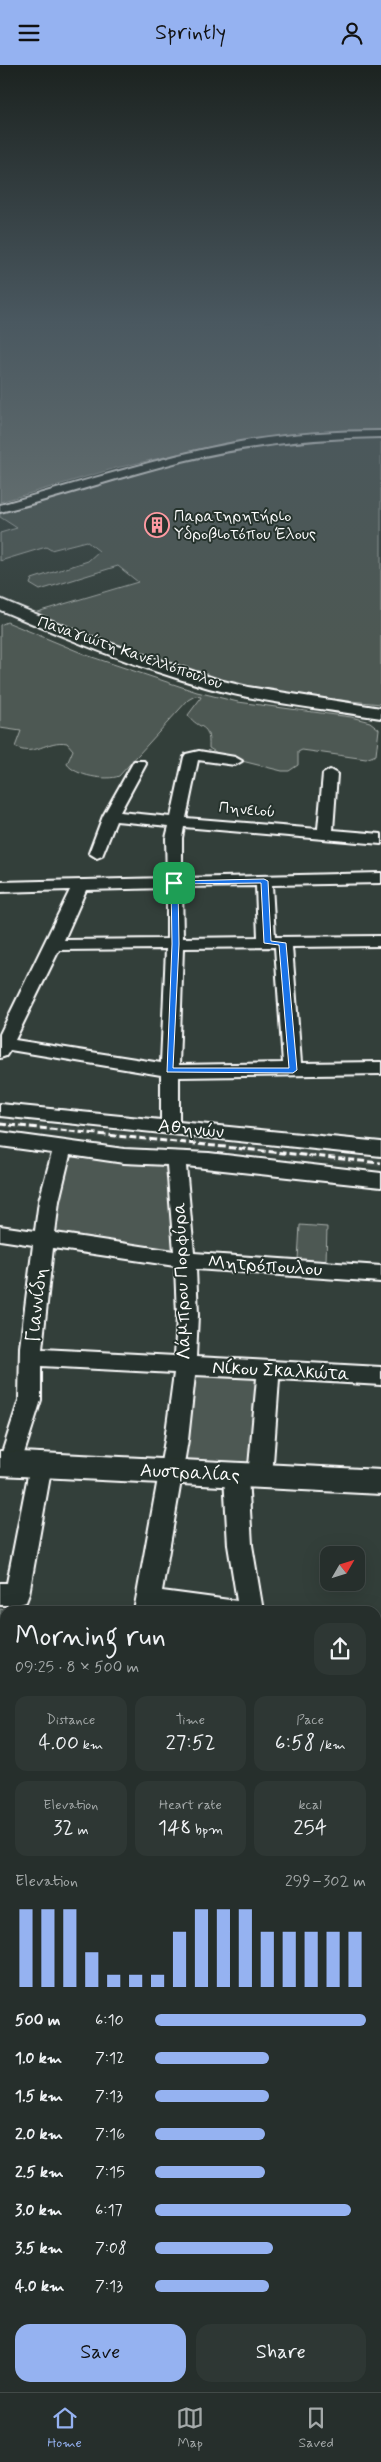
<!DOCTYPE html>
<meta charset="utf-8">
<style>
body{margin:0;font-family:Mynerve,sans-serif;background:#2e3734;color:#f1f3f6;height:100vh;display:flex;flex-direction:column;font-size:19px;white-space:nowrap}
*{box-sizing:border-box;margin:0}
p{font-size:16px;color:#a4a9a9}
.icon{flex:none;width:28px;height:28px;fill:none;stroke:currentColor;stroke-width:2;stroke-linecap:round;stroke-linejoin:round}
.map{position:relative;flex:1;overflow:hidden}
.details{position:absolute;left:0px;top:1541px;width:381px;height:786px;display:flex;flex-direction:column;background:#262f2c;border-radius:15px 15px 0 0;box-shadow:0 5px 20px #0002,0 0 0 1px #424a48}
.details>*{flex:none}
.needle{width:32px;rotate:51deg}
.buttons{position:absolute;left:320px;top:1481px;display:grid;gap:10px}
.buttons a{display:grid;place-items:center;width:45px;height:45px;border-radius:10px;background:#262f2c;box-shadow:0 5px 20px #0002,0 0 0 1px #424a48;font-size:25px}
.pin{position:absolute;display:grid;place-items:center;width:42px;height:42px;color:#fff;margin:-21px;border-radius:10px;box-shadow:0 2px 8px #0006}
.round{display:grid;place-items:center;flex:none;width:52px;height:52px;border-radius:15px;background:#2e3734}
.headline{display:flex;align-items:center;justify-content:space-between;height:85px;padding:0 15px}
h1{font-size:28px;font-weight:600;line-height:38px}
.figures{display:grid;grid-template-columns:repeat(3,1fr);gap:8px;height:85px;padding:5px 15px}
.figures div{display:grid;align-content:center;border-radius:12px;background:#2e3734;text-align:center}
.figures b{font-size:21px;font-weight:600}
.figures small{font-size:14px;font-weight:400}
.figures p{font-size:14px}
.chart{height:140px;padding:10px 15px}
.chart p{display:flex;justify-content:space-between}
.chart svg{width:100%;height:90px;margin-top:5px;stroke:#95b2f1;stroke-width:6}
.cta{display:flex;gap:10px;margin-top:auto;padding:10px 15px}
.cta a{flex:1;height:58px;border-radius:15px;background:#95b2f1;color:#111;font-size:20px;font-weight:600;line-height:58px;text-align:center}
.cta a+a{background:#2e3734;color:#f1f3f6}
ul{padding:0 15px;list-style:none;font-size:16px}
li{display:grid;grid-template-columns:80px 60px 1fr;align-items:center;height:38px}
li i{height:12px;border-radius:6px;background:#95b2f1}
header{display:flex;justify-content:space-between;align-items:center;height:65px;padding:0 15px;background:#95b2f1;color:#111;font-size:22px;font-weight:600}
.dock{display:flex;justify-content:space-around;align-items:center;height:70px;border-top:1px solid #424a48;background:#262f2c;font-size:14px;color:#a4a9a9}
.dock a{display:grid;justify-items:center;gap:2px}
.dock .active{color:#95b2f1}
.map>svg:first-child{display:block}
</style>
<header><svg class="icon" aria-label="menu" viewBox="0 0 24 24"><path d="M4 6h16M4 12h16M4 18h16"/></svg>Sprintly<svg class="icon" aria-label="person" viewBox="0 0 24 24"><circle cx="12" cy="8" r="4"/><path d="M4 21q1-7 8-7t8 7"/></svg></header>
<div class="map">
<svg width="381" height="2327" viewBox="0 0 381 2327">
<rect width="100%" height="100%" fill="#333f3a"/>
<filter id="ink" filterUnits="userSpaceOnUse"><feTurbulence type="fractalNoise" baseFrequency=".02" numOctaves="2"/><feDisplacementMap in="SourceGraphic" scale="10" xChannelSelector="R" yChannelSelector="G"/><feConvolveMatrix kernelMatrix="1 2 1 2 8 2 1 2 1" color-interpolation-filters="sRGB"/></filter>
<g filter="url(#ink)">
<path fill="#404c47" d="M0 1055 381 1094V1102L0 1062Z
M5 1986V2114L0 2115V2011Z"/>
<path fill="#4d5853" stroke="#a6aca9" d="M346 372H381V639L279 629 201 612 27 550 138 517 118 501 40 525 30 519 32 514 88 496 99 486 86 476 51 485 46 482 0 496V468L17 463 0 452V447L203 390 245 381Z
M7 557 89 591 197 627 238 637 351 652 370 657 379 664 376 690 366 694 302 685 298 687V700L289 706H282L222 691 209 683C210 656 200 667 188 650L200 634 201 632 195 631 188 635 119 711C107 716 75 711 67 699L73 685 67 678C47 674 34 693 15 682L21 666 0 663V560Z
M70 1089 168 1100 174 1186 53 1170 52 1164Z
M300 1160 327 1162 326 1197 298 1195Z
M194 1310 257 1313 251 1398 184 1396Z
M0 1544 25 1546H5V1805L0 1804Z"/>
<path fill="#737b78" stroke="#abb0ae" d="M0 258H381V365L285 370 226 378 116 403 0 437Z"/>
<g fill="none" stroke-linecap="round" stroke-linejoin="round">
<defs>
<path id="minor" d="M381 366V372C314 373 248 380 182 396 121 411 61 432 0 447V440C80 418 159 392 240 377 287 369 334 366 381 366Z
M199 686 235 692 242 696 235 700 198 695 186 753 318 764 323 709 330 705 337 709 333 765 381 769V779L184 762 182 773V813L381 808V818L272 820 275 872 381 871V881L292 882 301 998 381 997V1009L179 1012V1057L381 1077V1091L0 1051V1039L161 1055V1010L10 985 6 991 0 993V969L70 825 0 827V817L167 813 166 773 169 761 116 756 102 791 97 793 89 788 103 751 134 696H144L146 699 120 747 171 752 184 692 186 689ZM256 821 258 872 183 873 182 822ZM167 823V874L64 875 86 825ZM275 882 283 998 179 1000 183 883ZM166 884 161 998 15 975 59 885Z
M0 1067 124 1084 209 1088 381 1108V1122L186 1101 194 1188 381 1201V1217L196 1204 198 1250 196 1292 381 1302V1320L279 1314 272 1412 268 1419 260 1422 252 1419 248 1412 257 1313 195 1310 188 1375 162 1526 237 1536 228 1480 224 1411 228 1404 236 1401 244 1404 248 1411 252 1480 263 1546H134L165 1375 174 1308 41 1301V1335L21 1398 18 1405 10 1408 2 1405 0 1394 19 1335 20 1282 33 1180 0 1175V1161L35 1166 39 1136 52 1088 0 1081ZM70 1090 124 1098 167 1100 174 1186 55 1168 59 1136ZM53 1183 175 1201 177 1250 175 1291 42 1284Z
M41 1390 49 1393 52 1400 29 1529 26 1537 17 1540H0V1518H7L30 1400 33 1393Z
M376 1555H381V1579H376Z
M0 1813 5 1814V1842L0 1841Z
M376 1855H381V1883H376Z"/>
<path id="major" d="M0 534 91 572 219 615 248 622 381 643V653C324 644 265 638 209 623 138 603 68 574 0 545Z
M0 1386 381 1405V1429L0 1410Z"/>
<path id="highway" d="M376 2065H381V2150L376 2151Z
M5 2122V2209H0V2123Z"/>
</defs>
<use href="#minor" stroke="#fff" stroke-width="4"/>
<use href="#major" stroke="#fff" stroke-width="4"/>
<use href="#highway" stroke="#fff" stroke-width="3"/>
<use href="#minor" fill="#26332d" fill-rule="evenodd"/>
<use href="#major" fill="#26332d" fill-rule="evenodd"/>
<use href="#highway" fill="#26332d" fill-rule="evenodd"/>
<path stroke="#fff" stroke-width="3" stroke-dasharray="7 3" stroke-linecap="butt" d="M0 1059 381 1098"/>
</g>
</g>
<linearGradient id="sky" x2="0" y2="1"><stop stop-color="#1c2320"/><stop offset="0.44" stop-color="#4a5860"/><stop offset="1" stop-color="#4a5860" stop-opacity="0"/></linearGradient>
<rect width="381" height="584" fill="url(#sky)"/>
<path fill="#1a73e8" stroke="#fff" fill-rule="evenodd" d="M264 814 268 816 271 876 286 878 297 1005 293 1008 167 1007 172 879 171 818 174 816ZM261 818 264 878 279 880 289 1003H173L179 879 178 819Z"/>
<defs>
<symbol id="building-ring" viewBox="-11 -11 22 22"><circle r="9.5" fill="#26332d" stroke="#ff9aa2" stroke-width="1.5"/><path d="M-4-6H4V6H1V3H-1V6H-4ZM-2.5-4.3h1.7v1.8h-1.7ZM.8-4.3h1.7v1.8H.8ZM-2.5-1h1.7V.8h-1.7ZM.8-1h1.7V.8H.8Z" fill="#ff9aa2"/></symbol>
</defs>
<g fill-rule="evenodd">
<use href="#building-ring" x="143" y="446" width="28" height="28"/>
</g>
<g text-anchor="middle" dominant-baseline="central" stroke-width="4" stroke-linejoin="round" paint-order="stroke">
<g font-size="16" fill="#fff" stroke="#26332d" text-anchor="start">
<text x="174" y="451">Παρατηρητήριο<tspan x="174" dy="18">Υδροβιοτόπου Έλους</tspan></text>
</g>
<g font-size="16" fill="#fff" stroke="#26332d">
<text transform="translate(130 588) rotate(19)">Παναγιώτη Κανελλόπουλου</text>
<text transform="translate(247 745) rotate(5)">Πηνειού</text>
</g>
<g font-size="19" fill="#fff" stroke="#26332d">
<text transform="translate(191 1064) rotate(6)">Αθηνών</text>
<text transform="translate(265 1201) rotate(4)">Μητρόπουλου</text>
<text transform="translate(182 1216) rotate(-92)">Λάμπρου Πορφύρα</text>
<text transform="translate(37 1240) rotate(-84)">Γιαννίδη</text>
<text transform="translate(281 1306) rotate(3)">Νίκου Σκαλκώτα</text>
<text transform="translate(190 1408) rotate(3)">Αυστραλίας</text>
</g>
</g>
</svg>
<div class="buttons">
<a><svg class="needle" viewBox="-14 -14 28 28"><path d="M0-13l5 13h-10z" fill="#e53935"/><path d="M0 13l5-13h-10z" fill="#a4a9a9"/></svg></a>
</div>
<div class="pin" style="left:174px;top:818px;background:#1e9e55"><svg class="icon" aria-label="arrive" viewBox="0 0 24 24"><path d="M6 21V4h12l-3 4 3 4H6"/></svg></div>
<section class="details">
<div class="headline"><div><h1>Morning run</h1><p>09:25 · 8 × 500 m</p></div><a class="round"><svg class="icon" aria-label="share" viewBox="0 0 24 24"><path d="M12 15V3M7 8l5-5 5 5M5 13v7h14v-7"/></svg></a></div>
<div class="figures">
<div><p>Distance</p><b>4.00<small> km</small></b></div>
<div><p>Time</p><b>27:52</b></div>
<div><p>Pace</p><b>6:58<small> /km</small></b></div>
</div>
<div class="figures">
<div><p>Elevation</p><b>32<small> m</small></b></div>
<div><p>Heart rate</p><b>148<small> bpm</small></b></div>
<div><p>kcal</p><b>254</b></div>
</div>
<div class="chart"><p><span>Elevation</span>299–302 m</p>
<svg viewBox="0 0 160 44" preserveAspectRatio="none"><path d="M5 44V6M15 44V6M25 44V6M35 44V27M45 44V38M55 44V38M65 44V38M75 44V17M85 44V6M95 44V6M105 44V6M115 44V17M125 44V17M135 44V17M145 44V17M155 44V17"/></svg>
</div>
<ul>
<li><b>500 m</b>6:10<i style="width:100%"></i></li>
<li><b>1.0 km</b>7:12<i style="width:54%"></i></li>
<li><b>1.5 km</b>7:13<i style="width:54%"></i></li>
<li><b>2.0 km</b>7:16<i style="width:52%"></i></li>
<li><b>2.5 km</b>7:15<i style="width:52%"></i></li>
<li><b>3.0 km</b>6:17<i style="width:93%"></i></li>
<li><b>3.5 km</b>7:08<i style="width:56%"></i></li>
<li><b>4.0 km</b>7:13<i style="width:54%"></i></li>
</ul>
<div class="cta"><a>Save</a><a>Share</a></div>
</section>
</div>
<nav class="dock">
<a class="active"><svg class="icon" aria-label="home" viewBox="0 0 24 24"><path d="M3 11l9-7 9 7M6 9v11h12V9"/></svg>Home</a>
<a><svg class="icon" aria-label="map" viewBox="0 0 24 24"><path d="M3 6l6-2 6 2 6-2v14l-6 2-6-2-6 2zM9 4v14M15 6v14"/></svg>Map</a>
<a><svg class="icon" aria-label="saved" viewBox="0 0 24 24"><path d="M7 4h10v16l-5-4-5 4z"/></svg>Saved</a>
</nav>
